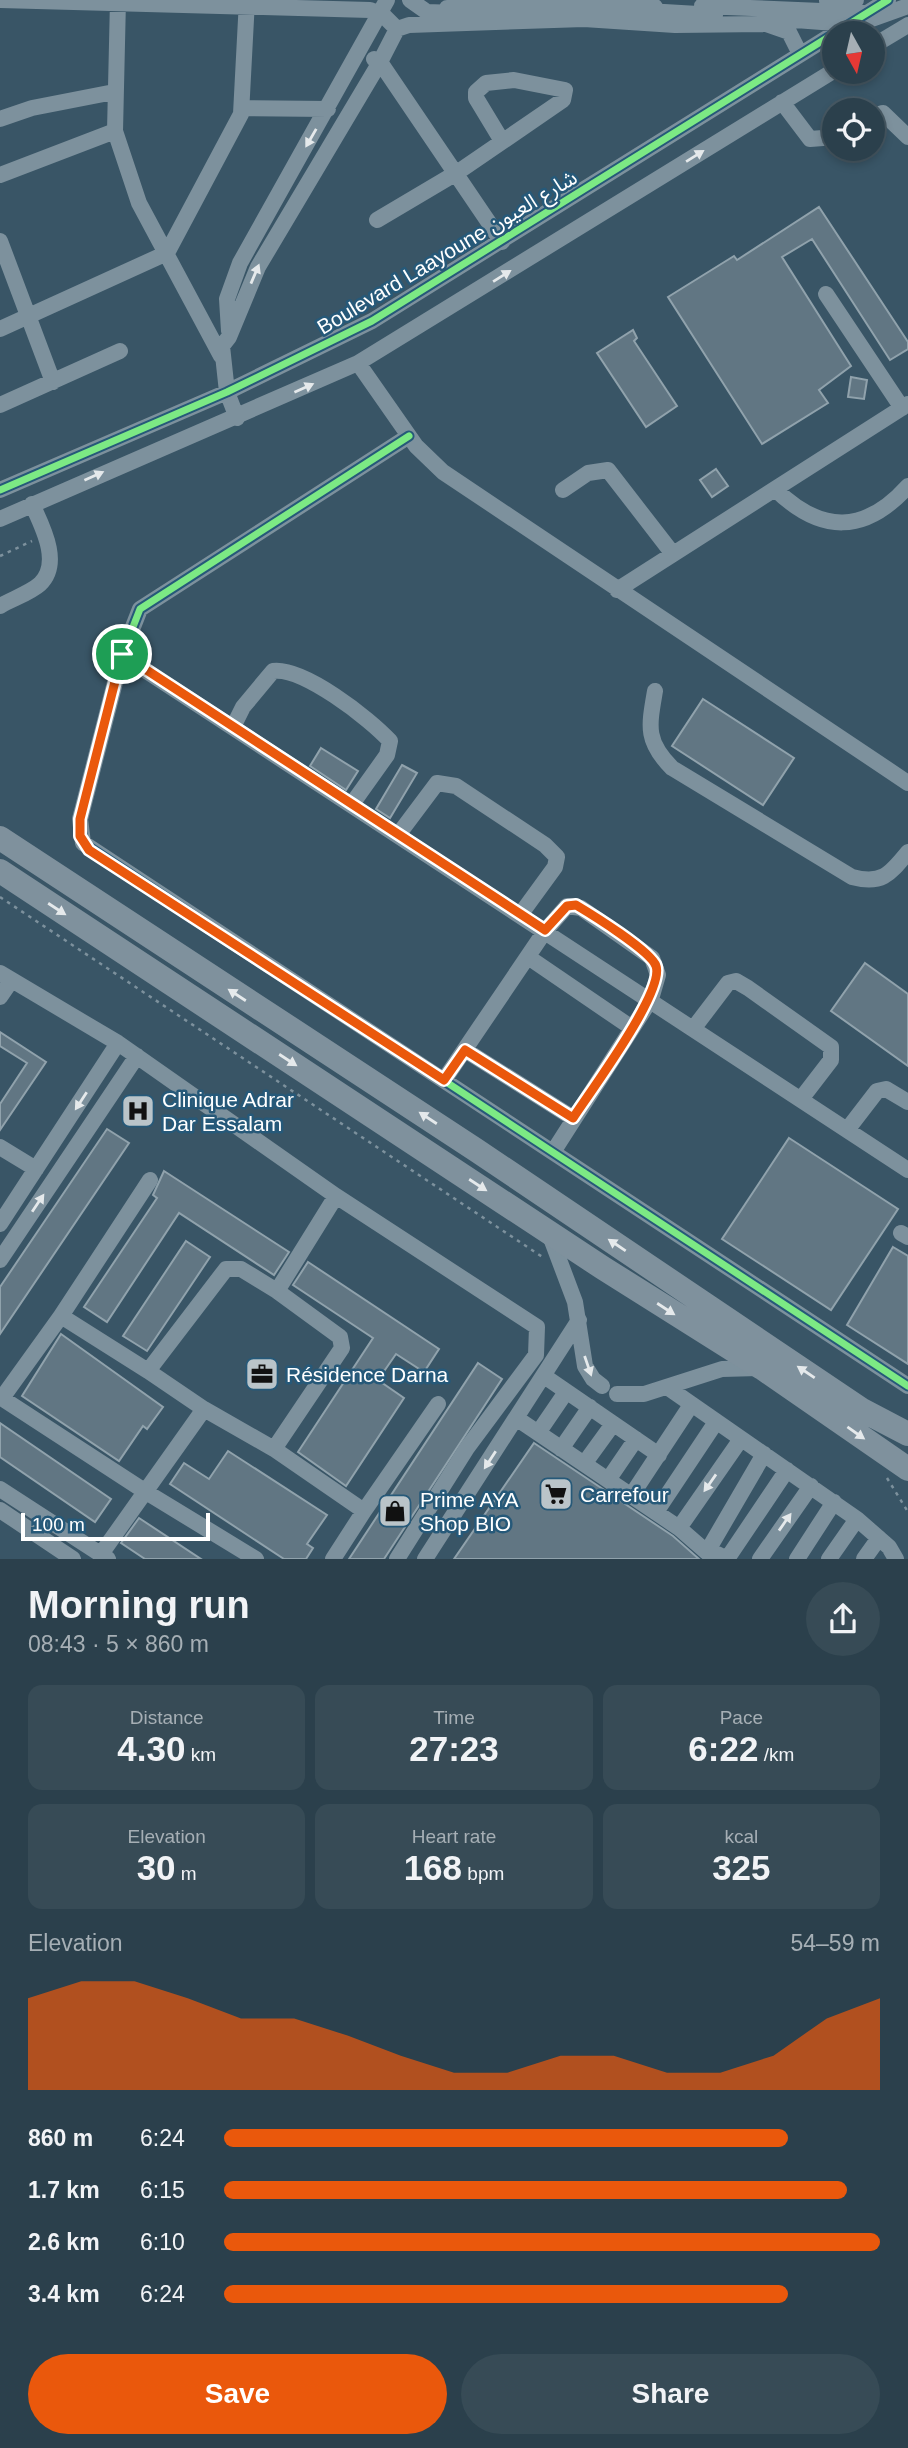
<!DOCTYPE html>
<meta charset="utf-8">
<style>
body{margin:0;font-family:Arial,"Noto Sans Arabic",sans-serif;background:#374b56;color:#f1f3f6;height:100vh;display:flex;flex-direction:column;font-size:26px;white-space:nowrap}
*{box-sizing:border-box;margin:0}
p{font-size:23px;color:#a6afb5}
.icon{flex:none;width:38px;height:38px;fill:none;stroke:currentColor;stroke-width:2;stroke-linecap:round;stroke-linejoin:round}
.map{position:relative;height:1559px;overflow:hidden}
.sheet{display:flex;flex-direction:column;background:#2b404c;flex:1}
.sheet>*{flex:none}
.needle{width:46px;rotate:172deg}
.tools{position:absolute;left:822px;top:21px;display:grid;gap:14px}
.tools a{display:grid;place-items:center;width:63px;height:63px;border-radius:50%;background:#2b404c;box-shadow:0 4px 10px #0003,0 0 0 2px #475964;font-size:35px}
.scale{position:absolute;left:21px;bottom:18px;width:189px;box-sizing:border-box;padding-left:7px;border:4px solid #fff;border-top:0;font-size:19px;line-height:24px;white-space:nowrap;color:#fff;-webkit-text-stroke:5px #265979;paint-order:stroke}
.pin{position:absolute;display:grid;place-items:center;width:60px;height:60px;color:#fff;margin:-30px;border:4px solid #fff;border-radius:50%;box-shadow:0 2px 7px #0007}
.round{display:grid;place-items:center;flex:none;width:74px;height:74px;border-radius:37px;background:#374b56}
.summary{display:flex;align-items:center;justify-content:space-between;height:119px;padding:0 28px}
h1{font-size:38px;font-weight:700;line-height:52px}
.stats{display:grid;grid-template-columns:repeat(3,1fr);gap:10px;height:119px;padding:7px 28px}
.stats div{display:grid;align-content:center;border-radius:14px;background:#374b56;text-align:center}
.stats b{font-size:35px;font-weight:700}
.stats small{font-size:19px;font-weight:400}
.stats p{font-size:19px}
.chart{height:196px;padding:14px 28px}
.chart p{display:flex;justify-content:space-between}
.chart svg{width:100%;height:126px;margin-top:7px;fill:#ea580c;opacity:.7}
.action{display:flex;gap:14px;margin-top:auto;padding:14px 28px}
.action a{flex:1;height:80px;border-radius:42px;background:#ea580c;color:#fff;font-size:28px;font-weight:700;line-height:80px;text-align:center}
.action a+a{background:#374b56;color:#f1f3f6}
ul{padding:0 28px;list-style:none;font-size:23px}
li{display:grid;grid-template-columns:112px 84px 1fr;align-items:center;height:52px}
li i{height:18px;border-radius:9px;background:#ea580c}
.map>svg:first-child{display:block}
</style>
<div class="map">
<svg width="908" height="1559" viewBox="0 0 908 1559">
<rect width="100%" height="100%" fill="#395566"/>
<path fill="#617683" stroke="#90a2ac" stroke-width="2" d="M819 207 908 342V349L890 360 812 239 782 257 851 366 819 390 828 403 762 444 668 297 734 256 737 260Z
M633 330 637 338 634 341 677 406 646 427 597 353Z
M851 377 867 380 864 399 848 397Z
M716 469 728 486 712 497 700 480Z
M703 699 794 758 763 805 672 746Z
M321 748 358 771 346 790 310 766Z
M402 765 417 773 390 818 376 809Z
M865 963 908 994V1066L831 1011Z
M0 1032 46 1062 0 1130V1104L27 1063 0 1046Z
M107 1129 129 1143 0 1334V1287Z
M789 1138 898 1209 831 1310 722 1239Z
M164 1171 289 1252 274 1275 179 1213 107 1322 84 1307 157 1198 153 1195Z
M186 1241 210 1257 147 1351 123 1336Z
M893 1247 908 1256V1364L847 1325Z
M308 1262 439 1349 424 1372 396 1354 378 1380 404 1398 346 1486 298 1452 373 1338 293 1285Z
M61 1334 163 1407 147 1429 143 1426 119 1461 22 1396Z
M478 1363 502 1379 384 1559H349Z
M0 1423 111 1499 95 1522 0 1457Z
M534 1443 673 1536 699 1559H454Z
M228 1451 327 1515 307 1544 313 1548 306 1559H284L170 1484 184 1463 209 1479Z
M139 1518 201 1559H145L121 1543Z"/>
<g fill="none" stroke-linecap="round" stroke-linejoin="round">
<path stroke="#7d919d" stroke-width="2.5" stroke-dasharray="3.5 5" stroke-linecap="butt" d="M0 556 32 541
M0 897 544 1258
M887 1478 908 1512"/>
<path stroke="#7d919d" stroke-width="16" d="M0 0 370 10 383 15 397 29
M118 0 115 131 139 203 221 356
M410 0 427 12 456 13
M827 1 856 0
M702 6 869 13
M447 8 655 7
M647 11 715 15
M769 18 848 24
M869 20 908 6
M873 46 908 25
M374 59 380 62 502 242
M782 102 810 139 823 138 835 132
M242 108 328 109
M873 116 883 113 908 137
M0 119 32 108 114 92
M0 175 115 131
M377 220 458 172 563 100 565 90 514 80 486 83 476 92V98L502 141
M0 241 53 382
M826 294 902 408
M0 329 167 253 241 114 247 0
M229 331 227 299 240 263 387 0
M358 363 416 446 443 472 908 783
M0 405 120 351
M237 418 227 392 222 346 229 337 258 267 380 62 397 29 409 25 584 19 675 25 766 24 789 32 800 54
M409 436 140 609 122 655 80 819 83 843 908 1386
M775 489C821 534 865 534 908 486
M0 490 227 392 372 321 888 0
M563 490 588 473 608 470 673 554
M0 519 358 363 835 70
M617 590 908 404
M0 606C12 599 30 593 40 584 62 563 42 526 32 504
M122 655 908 1170
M655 691C649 726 645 741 672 768L852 877C882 885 890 874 908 852
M233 727 243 707 273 671C303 667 369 718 390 741L387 755 352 804
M398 835 437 783 456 786 545 845 557 857 555 867 520 915
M528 957 632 1028
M0 973 118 1043 336 1196 537 1327 536 1355 467 1448 397 1559
M0 997 11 981
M693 1029 728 983 736 981 748 988 831 1047V1060L801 1099
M465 1050 573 1118
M444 1080 545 931 567 906 581 908 652 958 658 975 651 999 553 1152
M847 1130 877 1091 886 1089 908 1102
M0 1147 36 1169
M0 1224 118 1043
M549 1233 575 1302 585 1366 593 1379 602 1386
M901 1233 908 1237
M0 1260 137 1056
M61 1316 150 1180
M544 1376 659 1455
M667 1387 857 1519 889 1547 896 1559
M617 1394H644L722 1369 758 1368
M0 1397 146 1492 256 1559
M2 1398 61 1316 148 1371
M204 1409 274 1449 342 1348 340 1337 277 1291
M516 1418 679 1528 710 1555 717 1554 727 1559
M538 1433 566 1392
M274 1449 364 1511 333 1559
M561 1449 590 1407
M584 1464 613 1424
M608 1480 636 1439
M0 1489 108 1559
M631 1496 691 1405
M0 1510 73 1559
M364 1511 438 1404
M656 1512 716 1422
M679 1528 741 1439
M711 1545 764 1454
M101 1554 204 1409 148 1371 226 1269H241L277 1291 336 1196
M425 1559 579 1320
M727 1559 787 1470
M760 1559 811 1486
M797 1559 834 1502
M829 1559 857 1519
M864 1559 879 1538"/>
<path stroke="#7f919d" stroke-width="24" d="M0 838 476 1150 862 1410 908 1434
M0 871 603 1268 762 1368 908 1469"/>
<defs>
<path id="cycleway" d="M409 436 140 609 122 655 80 819 83 843 908 1386
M0 490 227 392 372 321 888 0"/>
</defs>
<use href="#cycleway" stroke="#265979" stroke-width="11"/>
<use href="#cycleway" stroke="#7ce984" stroke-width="7"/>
</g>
<defs><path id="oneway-solid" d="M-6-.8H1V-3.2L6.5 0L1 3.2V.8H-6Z" transform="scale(1.75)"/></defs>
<g fill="#e5e9eb">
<use href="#oneway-solid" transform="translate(311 138) rotate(120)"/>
<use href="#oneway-solid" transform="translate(695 156) rotate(-32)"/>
<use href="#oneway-solid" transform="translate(255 274) rotate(-67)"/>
<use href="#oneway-solid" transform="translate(502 276) rotate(-32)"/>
<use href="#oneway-solid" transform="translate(304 388) rotate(-24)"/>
<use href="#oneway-solid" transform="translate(94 476) rotate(-24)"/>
<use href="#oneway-solid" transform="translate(57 909) rotate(33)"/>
<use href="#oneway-solid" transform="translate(237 995) rotate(-147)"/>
<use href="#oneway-solid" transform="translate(288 1060) rotate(33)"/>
<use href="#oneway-solid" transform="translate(81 1101) rotate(123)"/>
<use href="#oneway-solid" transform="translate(428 1118) rotate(-147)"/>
<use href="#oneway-solid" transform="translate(478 1185) rotate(33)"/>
<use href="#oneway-solid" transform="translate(38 1203) rotate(-56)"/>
<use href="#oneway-solid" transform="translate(617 1245) rotate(-146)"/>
<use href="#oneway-solid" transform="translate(666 1309) rotate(33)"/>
<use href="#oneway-solid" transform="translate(588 1366) rotate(71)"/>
<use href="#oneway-solid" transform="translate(806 1372) rotate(-146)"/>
<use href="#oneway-solid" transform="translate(856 1433) rotate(35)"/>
<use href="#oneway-solid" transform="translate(490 1460) rotate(123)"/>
<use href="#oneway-solid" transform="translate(710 1483) rotate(125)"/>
<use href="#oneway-solid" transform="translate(785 1522) rotate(-55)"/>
</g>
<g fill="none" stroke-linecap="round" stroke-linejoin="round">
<defs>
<path id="route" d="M122 654 545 930 567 906 576 905C591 914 651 951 656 966 665 991 590 1092 573 1118L465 1050 444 1080 89 850 80 836V819Z"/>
</defs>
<use href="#route" stroke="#fff" stroke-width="14"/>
<use href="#route" stroke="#ea580c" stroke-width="9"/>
</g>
<defs>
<symbol id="hospital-square" viewBox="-11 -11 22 22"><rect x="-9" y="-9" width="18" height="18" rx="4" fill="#bac4c9" stroke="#265979"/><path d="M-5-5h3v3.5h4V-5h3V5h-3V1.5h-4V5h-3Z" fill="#111"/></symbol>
<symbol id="office-square" viewBox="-11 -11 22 22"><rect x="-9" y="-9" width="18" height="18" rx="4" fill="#bac4c9" stroke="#265979"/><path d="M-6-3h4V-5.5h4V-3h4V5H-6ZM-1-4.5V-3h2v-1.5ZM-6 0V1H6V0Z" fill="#111"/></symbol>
<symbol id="supermarket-square" viewBox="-11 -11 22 22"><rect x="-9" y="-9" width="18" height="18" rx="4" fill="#bac4c9" stroke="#265979"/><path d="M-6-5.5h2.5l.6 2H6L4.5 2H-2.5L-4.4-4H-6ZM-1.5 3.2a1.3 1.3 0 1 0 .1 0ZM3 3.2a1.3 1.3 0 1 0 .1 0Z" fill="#111"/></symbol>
<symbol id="shop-square" viewBox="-11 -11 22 22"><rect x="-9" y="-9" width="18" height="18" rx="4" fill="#bac4c9" stroke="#265979"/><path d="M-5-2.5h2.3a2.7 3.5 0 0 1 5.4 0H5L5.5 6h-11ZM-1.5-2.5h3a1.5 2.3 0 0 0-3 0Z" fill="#111"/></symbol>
</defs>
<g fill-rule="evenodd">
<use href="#hospital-square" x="119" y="1092" width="38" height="38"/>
<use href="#office-square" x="243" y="1355" width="38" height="38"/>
<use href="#supermarket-square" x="537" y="1475" width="38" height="38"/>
<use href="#shop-square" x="376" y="1492" width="38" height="38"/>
</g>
<g text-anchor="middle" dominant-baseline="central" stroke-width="5" stroke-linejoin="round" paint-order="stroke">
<g font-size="21" fill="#fff" stroke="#265979">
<text transform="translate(447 252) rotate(-31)">Boulevard Laayoune شارع العيون</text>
</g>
<g font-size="21" fill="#fff" stroke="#265979" text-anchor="start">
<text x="162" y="1099">Clinique Adrar<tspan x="162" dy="24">Dar Essalam</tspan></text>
<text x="286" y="1374">Résidence Darna</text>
<text x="580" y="1494">Carrefour</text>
<text x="420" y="1499">Prime AYA<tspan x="420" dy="24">Shop BIO</tspan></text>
</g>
</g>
</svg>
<div class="tools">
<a><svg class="needle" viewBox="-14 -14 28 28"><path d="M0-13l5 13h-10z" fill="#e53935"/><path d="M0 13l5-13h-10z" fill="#a6afb5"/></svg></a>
<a><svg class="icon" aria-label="locate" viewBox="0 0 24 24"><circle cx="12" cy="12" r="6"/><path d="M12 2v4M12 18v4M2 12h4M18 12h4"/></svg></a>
</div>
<div class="scale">100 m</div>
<div class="pin" style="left:122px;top:654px;background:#1e9e55"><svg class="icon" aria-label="arrive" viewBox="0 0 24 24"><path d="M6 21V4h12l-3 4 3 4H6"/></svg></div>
</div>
<section class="sheet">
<div class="summary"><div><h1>Morning run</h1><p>08:43 · 5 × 860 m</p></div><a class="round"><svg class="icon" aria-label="share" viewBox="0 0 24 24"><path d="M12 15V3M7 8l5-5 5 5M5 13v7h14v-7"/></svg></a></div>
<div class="stats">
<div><p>Distance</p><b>4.30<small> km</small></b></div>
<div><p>Time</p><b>27:23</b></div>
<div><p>Pace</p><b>6:22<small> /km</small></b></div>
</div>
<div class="stats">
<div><p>Elevation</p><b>30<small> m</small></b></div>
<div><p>Heart rate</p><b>168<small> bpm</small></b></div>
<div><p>kcal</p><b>325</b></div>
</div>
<div class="chart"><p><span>Elevation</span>54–59 m</p>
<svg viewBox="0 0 160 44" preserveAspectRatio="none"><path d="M0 44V12L10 6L20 6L30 12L40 19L50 19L60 25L70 32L80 38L90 38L100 32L110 32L120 38L130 38L140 32L150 19L160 12V44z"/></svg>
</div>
<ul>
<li><b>860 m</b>6:24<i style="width:86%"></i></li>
<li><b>1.7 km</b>6:15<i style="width:95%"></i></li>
<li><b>2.6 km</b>6:10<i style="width:100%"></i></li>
<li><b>3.4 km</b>6:24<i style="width:86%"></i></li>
</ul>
<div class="action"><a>Save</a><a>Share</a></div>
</section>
